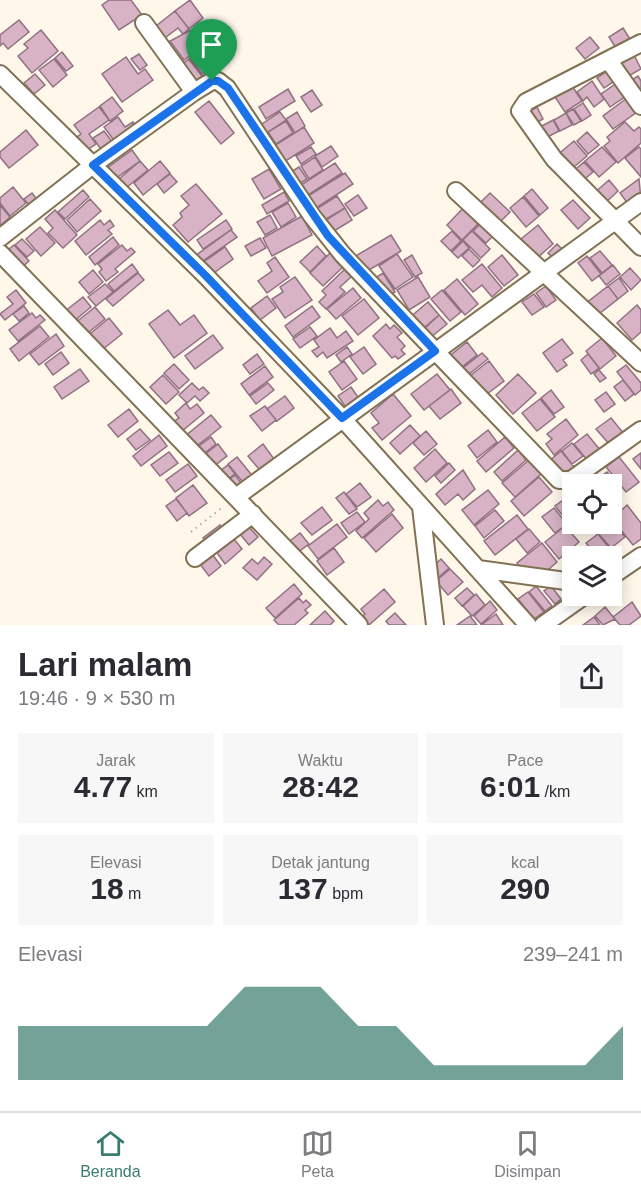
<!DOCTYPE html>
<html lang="id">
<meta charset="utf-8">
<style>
body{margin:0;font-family:Helvetica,sans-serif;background:#f7f7f7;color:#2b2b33;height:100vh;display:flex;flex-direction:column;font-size:22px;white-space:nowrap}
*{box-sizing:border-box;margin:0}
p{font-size:20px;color:#7c7c81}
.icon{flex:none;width:33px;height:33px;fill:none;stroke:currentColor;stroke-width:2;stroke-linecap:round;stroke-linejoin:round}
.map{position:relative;height:625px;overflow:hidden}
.drawer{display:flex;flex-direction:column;background:#fff;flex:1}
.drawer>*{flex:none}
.controls{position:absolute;left:562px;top:474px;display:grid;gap:12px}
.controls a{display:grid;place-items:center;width:60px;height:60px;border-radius:0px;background:#fff;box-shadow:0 3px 15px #0003;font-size:30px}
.pin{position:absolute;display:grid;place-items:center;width:51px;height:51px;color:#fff;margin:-62px -26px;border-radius:50% 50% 50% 0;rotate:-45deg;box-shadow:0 0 6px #0007}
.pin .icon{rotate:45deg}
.round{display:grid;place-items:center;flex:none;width:63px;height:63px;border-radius:0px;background:#f7f7f7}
.headline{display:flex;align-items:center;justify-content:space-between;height:102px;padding:0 18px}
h1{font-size:33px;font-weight:600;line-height:45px}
.figures{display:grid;grid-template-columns:repeat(3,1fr);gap:9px;height:102px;padding:6px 18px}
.figures div{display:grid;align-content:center;border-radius:0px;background:#f7f7f7;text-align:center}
.figures b{font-size:30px;font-weight:600}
.figures small{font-size:16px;font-weight:400}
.figures p{font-size:16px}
.chart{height:168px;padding:12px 18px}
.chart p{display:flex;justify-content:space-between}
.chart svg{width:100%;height:108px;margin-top:6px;fill:#387c6f;opacity:.7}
.tab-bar{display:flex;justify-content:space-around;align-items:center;height:84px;border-top:2px solid #e1e1e2;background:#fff;font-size:16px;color:#7c7c81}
.tab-bar a{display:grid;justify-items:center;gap:3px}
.tab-bar .current{color:#387c6f}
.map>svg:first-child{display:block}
</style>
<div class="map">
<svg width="641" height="625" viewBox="0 0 641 625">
<rect width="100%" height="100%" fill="#fef7ea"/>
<path fill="#d7b3c5" stroke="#917182" stroke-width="1.5" d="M109 0H131L142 15 119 30 102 5Z
M190 0 203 18 189 29 175 11Z
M175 11 189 29 183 34 178 28 162 40 151 30Z
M19 20 29 32 8 49 3 43 0 46V35Z
M195 28 206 44 184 60 170 41Z
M623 28 633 44 619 53 609 37Z
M41 30 58 51 32 73 18 56 28 48 24 44Z
M590 37 599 48 585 59 576 48Z
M219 44 229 58 217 67 207 52Z
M201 50 213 67 202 74 190 58Z
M62 52 73 66 66 71 55 58Z
M633 53 641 69 623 79 614 64Z
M139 54 147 65 140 70 131 59Z
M126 57 138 74 145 69 153 80 122 102 102 74Z
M54 59 67 75 53 87 39 70Z
M189 59 205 80 193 88 178 67Z
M609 70 616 80 604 88 597 78Z
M35 74 45 85 34 94 24 83Z
M638 76 641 81V92L627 83Z
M592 81 604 99 594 107 587 97 583 101 577 92Z
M617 83 626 96 610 107 601 94Z
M572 86 582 101 565 112 555 97Z
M288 89 295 101 266 119 259 107Z
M312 90 322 105 311 112 301 97Z
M112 97 123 111 110 121 100 106Z
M627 98 637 112 613 129 603 116Z
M209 101 234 133 221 144 195 112Z
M583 103 591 115 582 121 574 109Z
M99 107 109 120 89 134 96 144 87 150 77 137 81 134 74 125Z
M537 107 543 119 533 125 526 113Z
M573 109 581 121 574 125 566 113Z
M280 112 286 120 265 134 259 126Z
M297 112 305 126 295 133 286 119Z
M566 113 572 125 560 131 554 120Z
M118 117 125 127 133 122 139 131 118 146 104 127Z
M553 120 559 131 544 139 538 128Z
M286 121 293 133 276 144 268 132Z
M625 122 634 131 639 127 641 129V143L618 163 604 146 610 141 607 137Z
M304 127 314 143 284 162 274 146Z
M26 130 38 145 9 168 0 157V152Z
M104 131 116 147 105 155 93 138Z
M587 132 599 145 588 154 577 141Z
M574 141 587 156 568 172 555 157Z
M331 146 338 156 322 167 315 156Z
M311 147 316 154 301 164 296 156Z
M602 147 616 162 599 177 585 161Z
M639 147 641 149V177L625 158Z
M132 150 140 161 115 179 107 168Z
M315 157 323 170 309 179 301 166Z
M140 161 148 170 126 188 119 179Z
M160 161 170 173 143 195 134 183Z
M584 162 593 172 580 183 571 173Z
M335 163 342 173 308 195 301 185Z
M299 167 307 179 294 187 286 175Z
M269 169 281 189 264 199 252 179Z
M345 173 353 184 316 208 308 196Z
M170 174 177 182 164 193 157 184Z
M639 179 641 200 631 208 620 193Z
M609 180 618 191 603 205 593 194Z
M196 184 222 214 188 242 173 225 182 217 180 213 189 205 181 196Z
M13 187 26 203 10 216 0 203V198Z
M532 189 548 208 540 215 524 196Z
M83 190 89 197 65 219 58 212Z
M284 192 289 201 267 214 262 205Z
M32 193 41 205 34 211 24 199Z
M490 193 510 212 497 225 477 206Z
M358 195 367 208 354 216 345 204Z
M337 196 345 208 321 222 313 211Z
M523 197 539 216 526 227 510 208Z
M90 199 101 211 77 232 67 220Z
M573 200 590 218 578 229 561 210Z
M288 203 296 217 281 227 272 212Z
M467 204 474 212 470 215 478 224 462 240 447 225Z
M0 205 10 217 0 226Z
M345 208 352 220 331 233 323 222Z
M55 210 77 235 63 248 48 233 53 228 45 219Z
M270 215 277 228 265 235 257 222Z
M302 216 312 235 272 256 263 238Z
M100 220 104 225 110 220 114 226 108 230 112 234 86 255 75 241Z
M226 220 232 229 203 249 197 240Z
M481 223 493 236 486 243 473 231Z
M538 225 553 244 537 258 521 239Z
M40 227 55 243 41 256 26 239Z
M231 230 237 237 200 263 195 256Z
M452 231 461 241 451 251 441 241Z
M472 231 490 249 481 258 463 240Z
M391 235 401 251 364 273 354 257Z
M113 237 119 245 95 265 89 257Z
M260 238 266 248 251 256 245 246Z
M22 239 34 251 27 257 15 245Z
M463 241 469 248 458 258 452 252Z
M557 244 564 251 555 260 548 253Z
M14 245 29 261 18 271 3 254Z
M122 245 127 251 131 248 135 252 115 269 118 272 106 281 99 272 102 269 98 264Z
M317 246 326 256 310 272 300 262Z
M225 247 233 259 211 275 202 263Z
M469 249 480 260 473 267 462 256Z
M600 251 612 265 602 273 590 258Z
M330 253 343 267 323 286 310 273Z
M397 254 413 277 395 289 379 266Z
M412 255 422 273 415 277 404 260Z
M502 255 518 275 504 286 488 267Z
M587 256 601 274 592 281 578 263Z
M275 257 289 277 267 293 258 281 272 271 267 263Z
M132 264 138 272 114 291 108 284Z
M482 264 502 288 492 297 482 285 473 292 462 280Z
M613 265 620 274 606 285 599 276Z
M630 268 641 280 631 290 620 277Z
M345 269 352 276 340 287 345 292 326 309 319 302 326 295 322 291Z
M93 270 103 282 89 294 79 282Z
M138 273 144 280 113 306 106 299Z
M383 273 395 292 386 297 375 278Z
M295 277 312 300 285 318 272 299 283 292 280 287Z
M418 277 430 297 409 310 397 290Z
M619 278 628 291 618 299 608 286Z
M457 279 478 304 465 315 444 290Z
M105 284 113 292 96 306 88 297Z
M546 286 556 300 546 307 536 293Z
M608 286 618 299 595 317 585 304Z
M353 288 361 298 336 319 327 309Z
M16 290 26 303 5 320 0 314 13 304 7 297Z
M442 290 461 312 450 321 431 299Z
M534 294 544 307 532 315 522 302Z
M267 296 276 308 260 320 251 308Z
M83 297 91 307 73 322 64 312Z
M364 299 379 318 358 335 342 316Z
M428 302 439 315 419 332 408 319Z
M637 305 641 310V332L632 340 617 323Z
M24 306 29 313 19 321 13 314Z
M312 306 320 317 293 337 285 326Z
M95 307 105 319 84 336 74 324Z
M168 310 180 325 194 315 207 333 174 358 149 324Z
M32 313 36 318 40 315 45 320 18 341 9 330Z
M439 315 447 324 430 338 423 330Z
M109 318 122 334 98 353 85 338Z
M386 324 390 329 394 325 402 333 397 337 405 346 401 350 405 354 398 359 395 356 392 358 373 336Z
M40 326 49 337 19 361 10 349Z
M310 327 317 336 300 348 293 339Z
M330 328 337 338 346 331 353 341 327 358 323 352 317 357 312 351 319 347 314 340Z
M56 334 64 346 39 365 30 354Z
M213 335 223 348 195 369 185 356Z
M602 338 616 356 600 369 586 351Z
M562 339 573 353 563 360 567 365 557 372 543 353Z
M467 342 477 355 457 371 447 358Z
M347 347 352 354 341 362 336 355Z
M364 347 376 364 363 374 350 357Z
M61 352 69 363 53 375 45 364Z
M482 353 488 359 464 378 459 371Z
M257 354 264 364 250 374 243 365Z
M588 354 599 368 591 374 581 360Z
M344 361 357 379 342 390 329 372Z
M489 361 504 381 483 397 467 378Z
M174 364 189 380 179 389 164 373Z
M626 365 641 383V390L635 395 617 372Z
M265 366 273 377 249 395 241 384Z
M80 369 89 381 62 399 54 387Z
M599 370 606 378 600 382 594 374Z
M437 374 450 390 424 410 411 394Z
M518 374 536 393 513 414 496 395Z
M163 375 179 392 166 404 150 387Z
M623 380 634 394 625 401 614 387Z
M192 383 199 390 203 387 209 393 200 401 195 396 187 403 179 395Z
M268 383 274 390 256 404 250 396Z
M351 387 360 400 347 409 338 396Z
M451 389 461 403 440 419 429 406Z
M551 390 564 407 554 414 541 398Z
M606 392 615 404 604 412 595 400Z
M393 394 411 416 382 440 372 428 379 423 371 413Z
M285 396 294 408 277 421 267 409Z
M540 399 555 417 537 431 522 413Z
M186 403 190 409 197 404 204 413 181 432 173 422 179 418 175 413Z
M265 406 276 420 262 431 250 416Z
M129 409 138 421 118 437 108 425Z
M211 415 221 427 193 449 184 437Z
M611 418 624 434 610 445 596 429Z
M566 419 578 435 554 455 546 444 552 439 547 434Z
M410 425 420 436 400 454 390 443Z
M140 429 150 440 136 450 127 439Z
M488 430 497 442 477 458 468 446Z
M426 431 437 444 424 455 413 443Z
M587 434 600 450 587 460 574 444Z
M159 435 167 446 141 466 133 456Z
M211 437 216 444 200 457 195 449Z
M505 437 514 448 486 472 477 461Z
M572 443 583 456 572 464 562 451Z
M218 444 227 456 213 467 204 455Z
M263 444 277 463 263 474 248 456Z
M435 449 447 463 426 482 414 468Z
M518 450 526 460 502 481 494 472Z
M561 451 575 468 561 479 548 462Z
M169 452 178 463 160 476 151 465Z
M641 453V469L633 459Z
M237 457 255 479 246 486 228 464Z
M619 457 639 482 626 492 606 467Z
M529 460 541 474 515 497 502 483Z
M449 463 455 470 441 483 435 476Z
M188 464 197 476 175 492 166 480Z
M228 465 235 474 224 482 217 473Z
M463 470 475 489 463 500 458 494 445 505 436 494Z
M607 472 621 489 612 496V484L592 483Z
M235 475 245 488 235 496 225 483Z
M539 477 552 492 524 516 511 501Z
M360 483 371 497 357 507 346 494Z
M193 485 207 503 189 516 176 498Z
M488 490 499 504 474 525 462 510Z
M344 492 357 509 349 514 336 498Z
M566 498 573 507V518L568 522 555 506Z
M176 499 187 513 177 521 166 506Z
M378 500 383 506 388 502 394 510 362 538 356 531 369 519 364 513Z
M627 505 641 523V539L633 545 612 519Z
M322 507 332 520 312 535 301 523Z
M554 508 567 524 555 533 542 517Z
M495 510 504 521 484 538 475 526Z
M357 512 365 522 349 534 341 523Z
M392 514 403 528 376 552 364 538Z
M517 515 528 529 495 555 484 541Z
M612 522 625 537 611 548 596 531Z
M337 524 347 537 318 559 308 546Z
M220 525 227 534 210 547 203 538Z
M565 526 579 542 559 559 545 542Z
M249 527 258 537 249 545 240 534Z
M529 529 540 542 527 553 516 539Z
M300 533 309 544 294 555 285 545Z
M598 534 611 550 603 556H597L586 543Z
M234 539 242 549 225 564 217 553Z
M542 543 557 562 540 577 526 575 517 563Z
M334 548 344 562 327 575 317 561Z
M585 549 591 556H575Z
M212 554 221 566 209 576 200 564Z
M264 557 272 564 257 580 243 568 252 559 258 564Z
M441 559 449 568 438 578 430 569Z
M450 569 463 582 448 595 436 581Z
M294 584 302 594 275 618 266 608Z
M536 586 552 606 545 611 529 592Z
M551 586 561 599 555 604 544 591Z
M467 588 474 595 462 606 455 598Z
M384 589 395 602 369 625 362 617 365 614 361 609Z
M528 592 544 612 534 619 518 599Z
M476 594 485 605 472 616 463 606Z
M299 598 303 603 306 600 311 605 305 610 308 613 294 625H279L274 620Z
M490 601 497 610 481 624 474 616Z
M632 602 641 616 629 625H620L613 617Z
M605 607 615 619 603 625 595 616Z
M325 611 334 621 330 625H310Z
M395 613 406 625H389L386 621Z
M496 614 503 625H481Z
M470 616 477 625H457Z
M594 617 600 625H583Z"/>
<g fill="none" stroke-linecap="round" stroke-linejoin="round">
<defs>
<path id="minor" d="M144 23 194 92
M641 43 526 102 520 111 554 159 641 247
M609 61 641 106
M0 74 205 275 342 418 528 625
M456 191 641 363
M0 238 93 165 194 92 212 81H218L227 88 312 216 343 255 559 480H571L641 430
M0 253 359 625
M236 497 641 202
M421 507 435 625
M195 558 253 514
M478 569 573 582
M612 576 641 556
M543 625 584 596"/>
</defs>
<use href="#minor" stroke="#817254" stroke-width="20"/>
<path stroke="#b1aa9d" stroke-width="2" stroke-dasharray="1.5 4.5" stroke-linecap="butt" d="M191 532 224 506"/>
<use href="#minor" stroke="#fff" stroke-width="16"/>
</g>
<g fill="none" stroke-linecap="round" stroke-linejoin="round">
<defs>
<path id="route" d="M212 81H218L228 88 328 236 435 351 342 418 205 275 93 165Z"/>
</defs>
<use href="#route" stroke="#fff" stroke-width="12"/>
<use href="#route" stroke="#1a73e8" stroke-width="8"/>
</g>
</svg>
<div class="controls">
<a><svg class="icon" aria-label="locate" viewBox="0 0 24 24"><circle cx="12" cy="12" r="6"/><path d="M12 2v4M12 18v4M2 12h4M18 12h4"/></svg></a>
<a><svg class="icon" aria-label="layers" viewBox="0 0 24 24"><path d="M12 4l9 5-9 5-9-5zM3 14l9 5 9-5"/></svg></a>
</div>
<div class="pin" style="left:212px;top:81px;background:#1e9e55"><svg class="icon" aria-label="arrive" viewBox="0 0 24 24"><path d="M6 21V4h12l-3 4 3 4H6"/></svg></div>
</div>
<section class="drawer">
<div class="headline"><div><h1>Lari malam</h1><p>19:46 · 9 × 530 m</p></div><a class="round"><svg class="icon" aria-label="share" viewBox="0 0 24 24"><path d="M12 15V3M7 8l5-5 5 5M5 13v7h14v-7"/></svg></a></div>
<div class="figures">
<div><p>Jarak</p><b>4.77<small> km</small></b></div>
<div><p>Waktu</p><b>28:42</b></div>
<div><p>Pace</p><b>6:01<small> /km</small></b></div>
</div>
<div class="figures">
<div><p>Elevasi</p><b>18<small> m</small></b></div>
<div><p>Detak jantung</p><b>137<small> bpm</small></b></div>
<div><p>kcal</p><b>290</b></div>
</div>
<div class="chart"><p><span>Elevasi</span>239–241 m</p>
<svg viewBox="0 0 160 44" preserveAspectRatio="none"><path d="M0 44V22L10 22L20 22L30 22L40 22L50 22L60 6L70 6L80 6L90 22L100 22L110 38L120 38L130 38L140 38L150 38L160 22V44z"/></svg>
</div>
</section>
<nav class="tab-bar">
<a class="current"><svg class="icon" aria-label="home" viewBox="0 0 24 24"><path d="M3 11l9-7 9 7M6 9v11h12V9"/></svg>Beranda</a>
<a><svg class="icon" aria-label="map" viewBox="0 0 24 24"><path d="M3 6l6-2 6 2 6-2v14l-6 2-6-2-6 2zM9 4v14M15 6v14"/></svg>Peta</a>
<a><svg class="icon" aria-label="saved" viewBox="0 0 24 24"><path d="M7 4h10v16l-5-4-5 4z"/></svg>Disimpan</a>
</nav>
